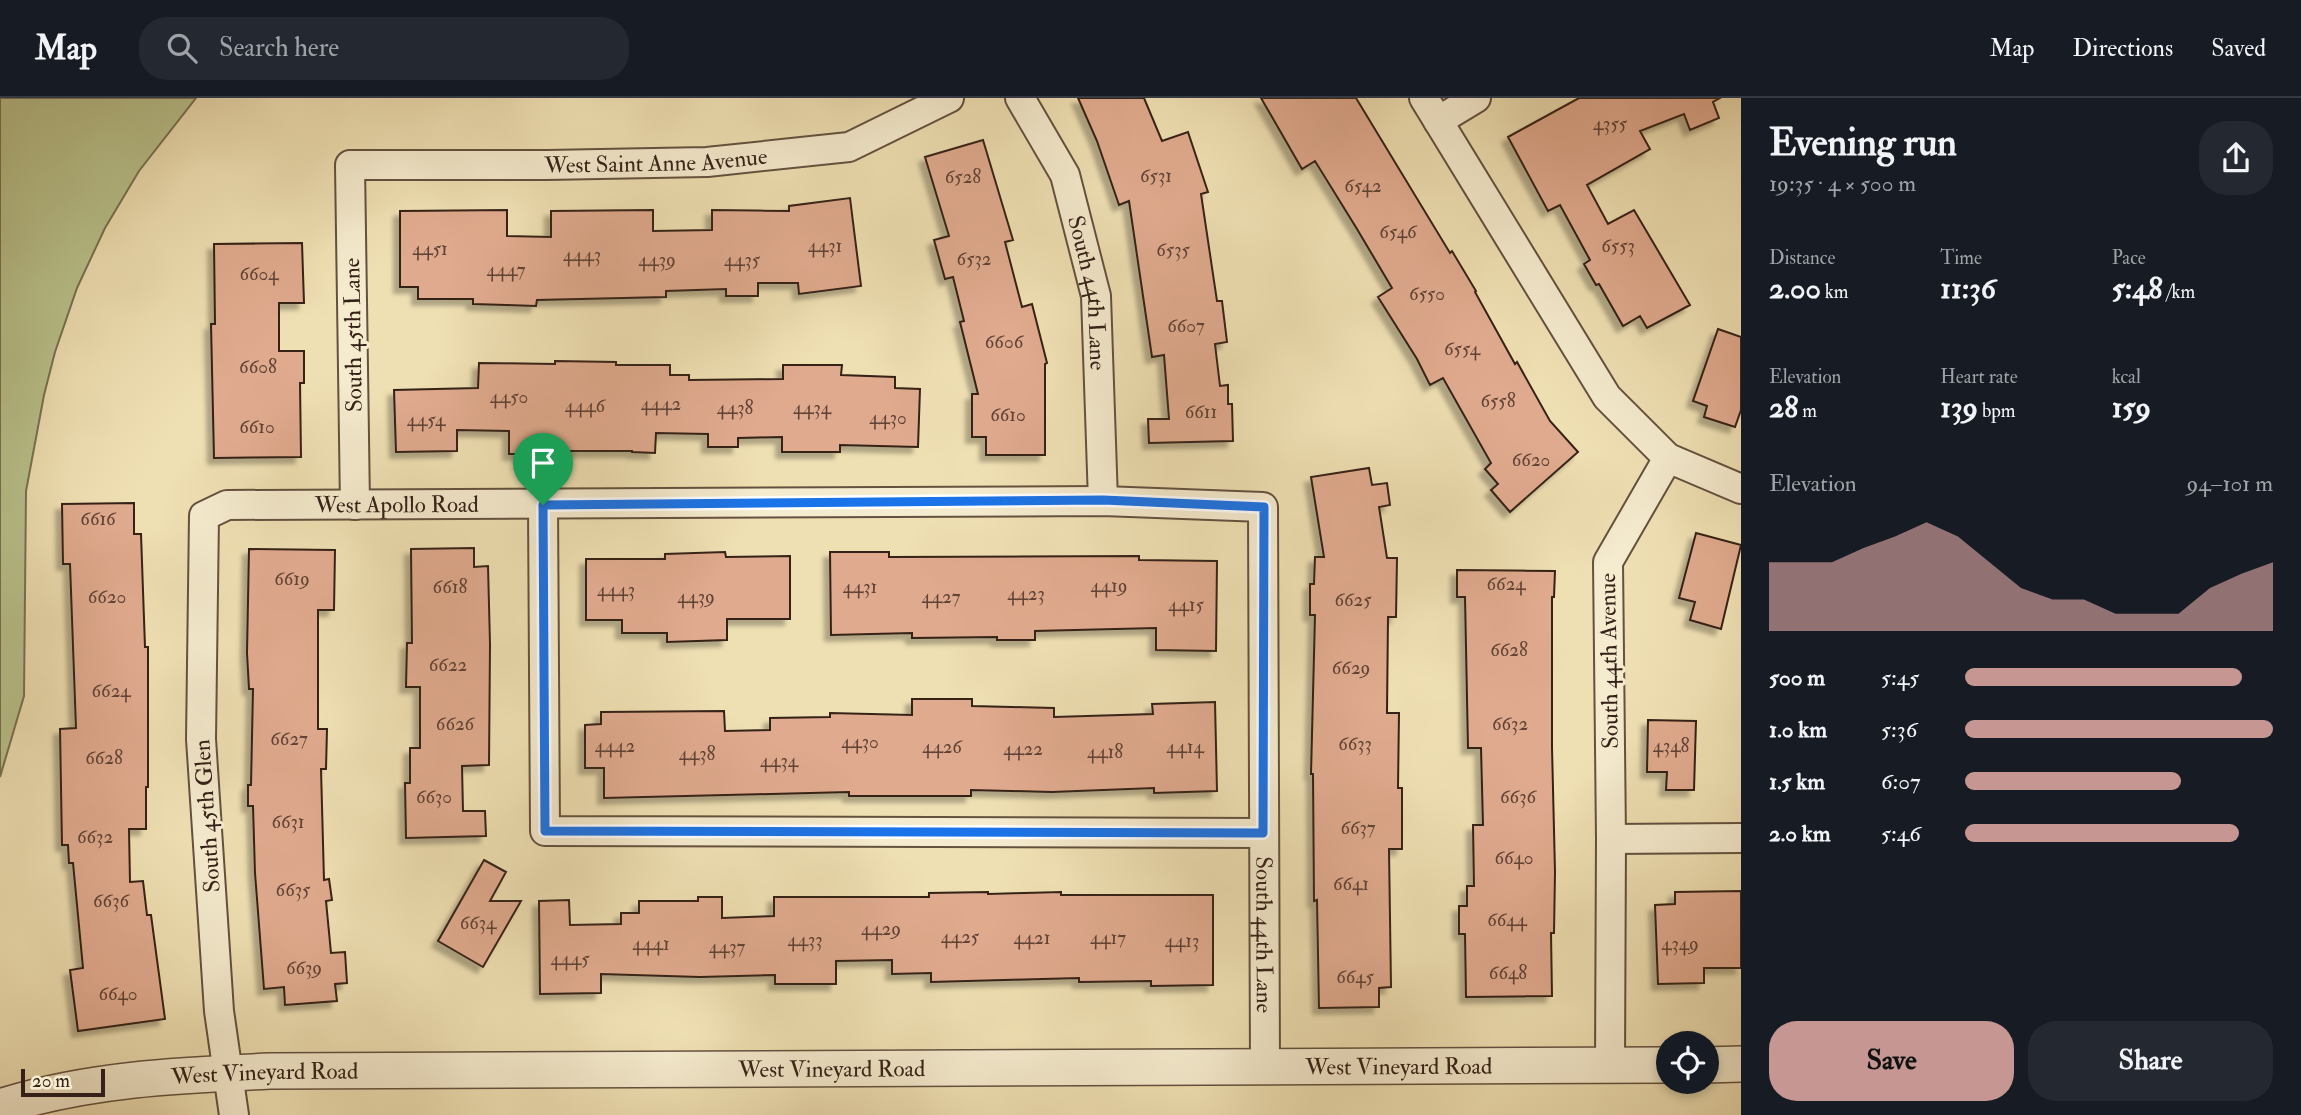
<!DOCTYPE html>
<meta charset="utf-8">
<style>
body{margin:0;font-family:"IM FELL Double Pica",serif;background:#242831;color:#f1f3f6;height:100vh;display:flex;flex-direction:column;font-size:26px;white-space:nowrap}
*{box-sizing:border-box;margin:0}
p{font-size:23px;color:#9ea1a6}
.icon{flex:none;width:38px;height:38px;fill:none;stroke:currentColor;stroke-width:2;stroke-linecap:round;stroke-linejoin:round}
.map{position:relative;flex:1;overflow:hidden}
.sheet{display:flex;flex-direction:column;background:#171b24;width:560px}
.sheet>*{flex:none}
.controls{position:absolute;left:1656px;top:933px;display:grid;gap:14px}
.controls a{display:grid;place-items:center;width:63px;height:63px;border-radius:50%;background:#171b24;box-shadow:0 4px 10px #0003;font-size:35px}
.scale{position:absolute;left:21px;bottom:18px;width:84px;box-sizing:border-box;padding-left:7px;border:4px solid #352118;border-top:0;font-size:19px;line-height:24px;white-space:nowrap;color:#352118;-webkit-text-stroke:5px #f5ebce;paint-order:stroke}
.pin{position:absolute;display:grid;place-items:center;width:60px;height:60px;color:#fff;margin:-72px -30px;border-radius:50% 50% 50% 0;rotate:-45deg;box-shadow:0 0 7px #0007}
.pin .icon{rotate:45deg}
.round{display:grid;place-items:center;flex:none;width:74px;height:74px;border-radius:28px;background:#242831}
.summary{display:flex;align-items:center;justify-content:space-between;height:119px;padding:0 28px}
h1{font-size:38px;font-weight:700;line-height:52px}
.figures{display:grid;grid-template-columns:repeat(3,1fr);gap:10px;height:119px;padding:7px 28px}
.figures div{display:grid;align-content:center}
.figures b{font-size:30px;font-weight:700}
.figures small{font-size:19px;font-weight:400}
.figures p{font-size:19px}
.chart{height:196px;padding:14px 28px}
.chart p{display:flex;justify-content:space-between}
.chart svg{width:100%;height:126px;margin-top:7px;fill:#c59692;opacity:.7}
.button{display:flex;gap:14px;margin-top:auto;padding:14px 28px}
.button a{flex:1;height:80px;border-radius:28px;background:#c59692;color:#111;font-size:28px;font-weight:700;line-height:80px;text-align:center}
.button a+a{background:#242831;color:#f1f3f6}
ul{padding:0 28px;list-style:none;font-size:23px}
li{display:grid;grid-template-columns:112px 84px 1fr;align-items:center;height:52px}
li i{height:18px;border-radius:9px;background:#c59692}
header{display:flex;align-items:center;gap:42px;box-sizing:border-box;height:98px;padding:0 35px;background:#171b24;border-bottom:2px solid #363941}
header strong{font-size:33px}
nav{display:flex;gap:38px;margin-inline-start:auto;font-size:24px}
.search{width:490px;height:63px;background:#242831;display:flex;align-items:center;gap:18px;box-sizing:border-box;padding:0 24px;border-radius:28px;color:#9ea1a6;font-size:26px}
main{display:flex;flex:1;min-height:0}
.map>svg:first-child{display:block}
</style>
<header>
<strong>Map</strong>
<div class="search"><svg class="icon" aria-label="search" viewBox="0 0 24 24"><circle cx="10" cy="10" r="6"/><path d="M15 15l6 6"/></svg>Search here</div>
<nav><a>Map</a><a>Directions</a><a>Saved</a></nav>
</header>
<main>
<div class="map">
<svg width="1741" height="1017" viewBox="0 0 1741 1017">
<defs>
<filter id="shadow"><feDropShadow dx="-6" dy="6" stdDeviation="2" flood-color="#0004"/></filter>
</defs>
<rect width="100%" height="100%" fill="#efe0b3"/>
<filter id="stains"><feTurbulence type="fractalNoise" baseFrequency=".00286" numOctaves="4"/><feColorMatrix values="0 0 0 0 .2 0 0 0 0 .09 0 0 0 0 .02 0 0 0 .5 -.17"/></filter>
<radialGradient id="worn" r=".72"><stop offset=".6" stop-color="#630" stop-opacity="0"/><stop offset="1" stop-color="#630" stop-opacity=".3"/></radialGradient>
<path fill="#b9c28c" stroke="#777252" stroke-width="2" d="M0 0H196L139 73 105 130 77 190 55 254 44 297 26 393 24 598 0 679Z"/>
<path fill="#e0aa8e" stroke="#352118" stroke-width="2" filter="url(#shadow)" d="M1078 0H1144L1162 43 1188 34 1208 94 1201 96 1217 203H1222L1227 244 1215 246 1220 288 1228 287V306H1232L1233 343 1149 345 1148 321H1169L1164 257 1152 259 1129 103 1119 107 1097 43Z
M1261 0H1356L1450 155 1452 153 1476 193 1475 194 1515 266 1517 264 1550 323 1578 354 1510 414 1491 392 1498 386 1485 371 1491 365 1443 280 1430 287 1417 261 1378 199 1392 190 1357 131 1315 63 1302 71Z
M1579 0H1720L1713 4 1719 20 1690 32 1684 16 1640 33 1650 51 1587 87 1608 126 1634 112 1690 207 1647 230 1640 218 1623 228 1599 186 1596 187 1584 166 1590 162 1560 107 1548 113 1508 39Z
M983 42 1013 142 1005 144 1022 209 1032 206 1047 265 1045 266V357H986V339H972V296H978L960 224 964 223 953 179 945 181 934 142 949 138 925 59Z
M850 100 861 188 799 196 798 185H758V198H726V191L666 193V199L537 202 536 208 473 206V201H418V189H400V113L507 112V138L551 139V113L653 112V133L712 132V112L789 113V108Z
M302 145 304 205H279V253H304V285H300L301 359 214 360 211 226H215L214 146Z
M1718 231 1741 239V312L1735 329 1704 319 1707 308 1693 303Z
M555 263 616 264V267H670V277H689V282L783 281V267H842L841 277 895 279V290L920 291 918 349 840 347V354H782V339L738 340V349H708V336L656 335 655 355 632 354V353H539V356H509V333L457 332V353L396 354 394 292 478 290 479 265 555 266Z
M1369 370 1372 387 1387 385 1390 407 1379 409 1387 460H1397L1396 519H1388L1387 615H1399L1398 690H1402V751H1389L1391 889 1379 890V909L1319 910 1317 802 1314 803 1313 676H1311L1315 517H1310V486H1314L1315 459H1324L1311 379Z
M134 405V436H141L145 549H148V689H146V731H129L130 784 143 783 147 817H151L165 921 78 933 70 872 83 870 73 765H69L68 747H62L60 631 76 630 70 466H63L62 406Z
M1696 435 1741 447 1721 531 1690 522 1695 504 1679 500Z
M474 450V469L488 468 490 546 489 667 462 668 463 713H485L486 738 406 740 405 685H410V650H420V589H406L407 545H412L411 451Z
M249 451 335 452 334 512H318V631H327L326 671H321L324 782 329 781 332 802 326 803 331 855 345 854 347 885 335 886 337 903 285 907 284 889 264 891 255 775 253 708H248V687H251L253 591H249L247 555Z
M725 454 726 459 790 458V521H727V542L667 544V535H622V522H586V461H665V456Z
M830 454H889V459L1139 458V462L1217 463 1216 553 1156 552V530L1035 533V542H997V539L912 540V535L831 537Z
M1457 472 1555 473 1554 499H1552V649L1555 774 1554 835H1551L1552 898 1466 899 1465 836H1459V808H1467V788H1474L1473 727H1483L1481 650H1468L1465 499H1457Z
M912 601H972V608L1054 610V619L1153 616 1152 606 1215 604 1217 693 1154 695V690L1052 694 971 692V698H849V694L604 700V670H585V627L601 626V614L724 613 725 633 770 632V620L830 619V615L912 617Z
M1648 622 1696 623 1694 692H1666L1667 674H1647Z
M484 762 506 774 490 803H521L483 869 438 843Z
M1741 793V870H1704V885L1658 886 1655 807 1675 806V794Z
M988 794V796L1061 794V797H1213V887L1151 888V883L1079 884V880L931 884V875L892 876V862L836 863V886H775V877L700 879 601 876V895L540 896 539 803 569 802 570 827 621 826V815H639V803H698V799H722V820L774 818V799H929V795Z"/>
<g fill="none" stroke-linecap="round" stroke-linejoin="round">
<defs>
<g id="minor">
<path id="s1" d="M1020 0 1065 77 1096 198 1103 403"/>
<path d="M1424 0 1607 299 1668 360 1741 391"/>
<path d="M1438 23 1476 0"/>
<path id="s2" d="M355 407 350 67H547L707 64 849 49 949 0"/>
<path d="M543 407 545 733 1263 735"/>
<path d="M1611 741 1741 740"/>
<path d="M1610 968 1611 741 1608 464 1668 360"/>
<path id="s3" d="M234 1017 219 913 201 641 204 418 227 407 1103 403 1263 409 1265 969"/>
</g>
<g id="tertiary">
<path d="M1706 967 1741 966"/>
<path id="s4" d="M0 1009C87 981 180 977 271 973L1668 967"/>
</g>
</defs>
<use href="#minor" stroke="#64513f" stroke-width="32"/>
<use href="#tertiary" stroke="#64513f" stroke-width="38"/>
<use href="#minor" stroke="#f5ebce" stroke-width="28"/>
<use href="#tertiary" stroke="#f5ebce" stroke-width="35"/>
</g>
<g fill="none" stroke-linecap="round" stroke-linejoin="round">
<defs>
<path id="route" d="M1103 402 1264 409 1263 735 545 733 543 407Z"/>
</defs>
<use href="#route" stroke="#fff" stroke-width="14"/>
<use href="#route" stroke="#1a73e8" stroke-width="9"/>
</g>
<g text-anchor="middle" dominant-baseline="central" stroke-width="6" stroke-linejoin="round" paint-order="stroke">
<g font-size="19" fill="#604336">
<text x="1610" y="26">4355</text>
<text x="1156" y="78">6531</text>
<text x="963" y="79">6528</text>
<text x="1363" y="88">6542</text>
<text x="1398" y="134">6546</text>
<text x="825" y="148">4431</text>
<text x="1618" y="148">6553</text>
<text x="430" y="151">4451</text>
<text x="1173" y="152">6535</text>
<text x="582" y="157">4443</text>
<text x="974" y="161">6532</text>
<text x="657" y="162">4439</text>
<text x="742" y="162">4435</text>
<text x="506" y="172">4447</text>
<text x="259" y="176">6604</text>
<text x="1427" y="196">6550</text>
<text x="1186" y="228">6607</text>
<text x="1004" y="244">6606</text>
<text x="1462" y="251">6554</text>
<text x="258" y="269">6608</text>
<text x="509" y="299">4450</text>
<text x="1498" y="303">6558</text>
<text x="661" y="306">4442</text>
<text x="585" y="308">4446</text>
<text x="735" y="310">4438</text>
<text x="812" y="310">4434</text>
<text x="1201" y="314">6611</text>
<text x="1008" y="317">6610</text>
<text x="888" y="320">4430</text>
<text x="426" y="322">4454</text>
<text x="257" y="329">6610</text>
<text x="1531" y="362">6620</text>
<text x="98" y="421">6616</text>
<text x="292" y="481">6619</text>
<text x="1506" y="486">6624</text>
<text x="1109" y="488">4419</text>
<text x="450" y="489">6618</text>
<text x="860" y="489">4431</text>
<text x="616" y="492">4443</text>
<text x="1026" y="496">4423</text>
<text x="107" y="499">6620</text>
<text x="696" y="499">4439</text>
<text x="941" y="499">4427</text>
<text x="1353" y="502">6625</text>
<text x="1186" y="507">4415</text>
<text x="1509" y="552">6628</text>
<text x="448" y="567">6622</text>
<text x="1351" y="570">6629</text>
<text x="111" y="593">6624</text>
<text x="455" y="626">6626</text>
<text x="1510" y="626">6632</text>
<text x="289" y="641">6627</text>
<text x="860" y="644">4430</text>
<text x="1355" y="646">6633</text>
<text x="615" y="648">4442</text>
<text x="1671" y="648">4348</text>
<text x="942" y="649">4426</text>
<text x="1185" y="649">4414</text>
<text x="1023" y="651">4422</text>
<text x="1105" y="654">4418</text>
<text x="697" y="656">4438</text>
<text x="104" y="660">6628</text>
<text x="779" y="663">4434</text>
<text x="434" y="699">6630</text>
<text x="1518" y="699">6636</text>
<text x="288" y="724">6631</text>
<text x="1358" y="730">6637</text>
<text x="95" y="739">6632</text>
<text x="1514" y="760">6640</text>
<text x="1351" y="786">6641</text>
<text x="293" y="792">6635</text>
<text x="111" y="803">6636</text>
<text x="1507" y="822">6644</text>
<text x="478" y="825">6634</text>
<text x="881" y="831">4429</text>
<text x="960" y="839">4425</text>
<text x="1032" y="840">4421</text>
<text x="1108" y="840">4417</text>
<text x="805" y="842">4433</text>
<text x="1182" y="843">4413</text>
<text x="651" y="846">4441</text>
<text x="1680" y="846">4349</text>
<text x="727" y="849">4437</text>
<text x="570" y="861">4445</text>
<text x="304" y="870">6639</text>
<text x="1508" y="875">6648</text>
<text x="1355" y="879">6645</text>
<text x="118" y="896">6640</text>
</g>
<g font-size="23" fill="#352118" stroke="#f5ebce">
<text stroke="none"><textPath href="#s2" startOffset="646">West Saint Anne Avenue</textPath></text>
<text stroke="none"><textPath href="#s1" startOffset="210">South 44th Lane</textPath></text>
<text transform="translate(353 237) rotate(-91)">South 45th Lane</text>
<text stroke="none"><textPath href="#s3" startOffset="796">West Apollo Road</textPath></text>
<text transform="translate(1609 563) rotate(-91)">South 44th Avenue</text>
<text transform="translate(207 718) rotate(-94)">South 45th Glen</text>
<text stroke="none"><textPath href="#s3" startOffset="2090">South 44th Lane</textPath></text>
<text stroke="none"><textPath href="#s4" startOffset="1402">West Vineyard Road</textPath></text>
<text stroke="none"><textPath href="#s4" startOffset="835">West Vineyard Road</textPath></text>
<text stroke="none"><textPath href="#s4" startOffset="268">West Vineyard Road</textPath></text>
</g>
</g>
<rect width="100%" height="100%" filter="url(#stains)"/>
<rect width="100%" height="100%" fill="url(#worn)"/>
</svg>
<div class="controls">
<a><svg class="icon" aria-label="locate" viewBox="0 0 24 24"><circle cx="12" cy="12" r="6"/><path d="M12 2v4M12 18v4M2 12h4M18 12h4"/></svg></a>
</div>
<div class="scale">20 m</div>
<div class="pin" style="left:543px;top:407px;background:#1e9e55"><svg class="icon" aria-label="arrive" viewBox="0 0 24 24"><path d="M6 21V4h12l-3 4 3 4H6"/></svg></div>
</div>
<section class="sheet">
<div class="summary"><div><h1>Evening run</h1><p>19:35 · 4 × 500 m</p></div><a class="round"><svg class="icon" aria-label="share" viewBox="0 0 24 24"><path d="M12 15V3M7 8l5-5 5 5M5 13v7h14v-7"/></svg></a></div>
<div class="figures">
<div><p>Distance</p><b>2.00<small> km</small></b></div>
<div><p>Time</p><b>11:36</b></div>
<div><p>Pace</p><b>5:48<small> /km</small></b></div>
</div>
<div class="figures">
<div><p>Elevation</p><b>28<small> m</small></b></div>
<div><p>Heart rate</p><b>139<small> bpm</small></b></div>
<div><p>kcal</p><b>159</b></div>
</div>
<div class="chart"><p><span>Elevation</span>94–101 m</p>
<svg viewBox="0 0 160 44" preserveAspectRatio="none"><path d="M0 44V20L10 20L20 20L30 15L40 11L50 6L60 11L70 20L80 29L90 33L100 33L110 38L120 38L130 38L140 29L150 24L160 20V44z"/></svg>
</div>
<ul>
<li><b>500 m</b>5:45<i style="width:90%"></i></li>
<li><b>1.0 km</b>5:36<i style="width:100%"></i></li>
<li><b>1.5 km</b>6:07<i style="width:70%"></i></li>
<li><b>2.0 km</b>5:46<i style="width:89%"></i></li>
</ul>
<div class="button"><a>Save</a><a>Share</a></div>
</section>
</main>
